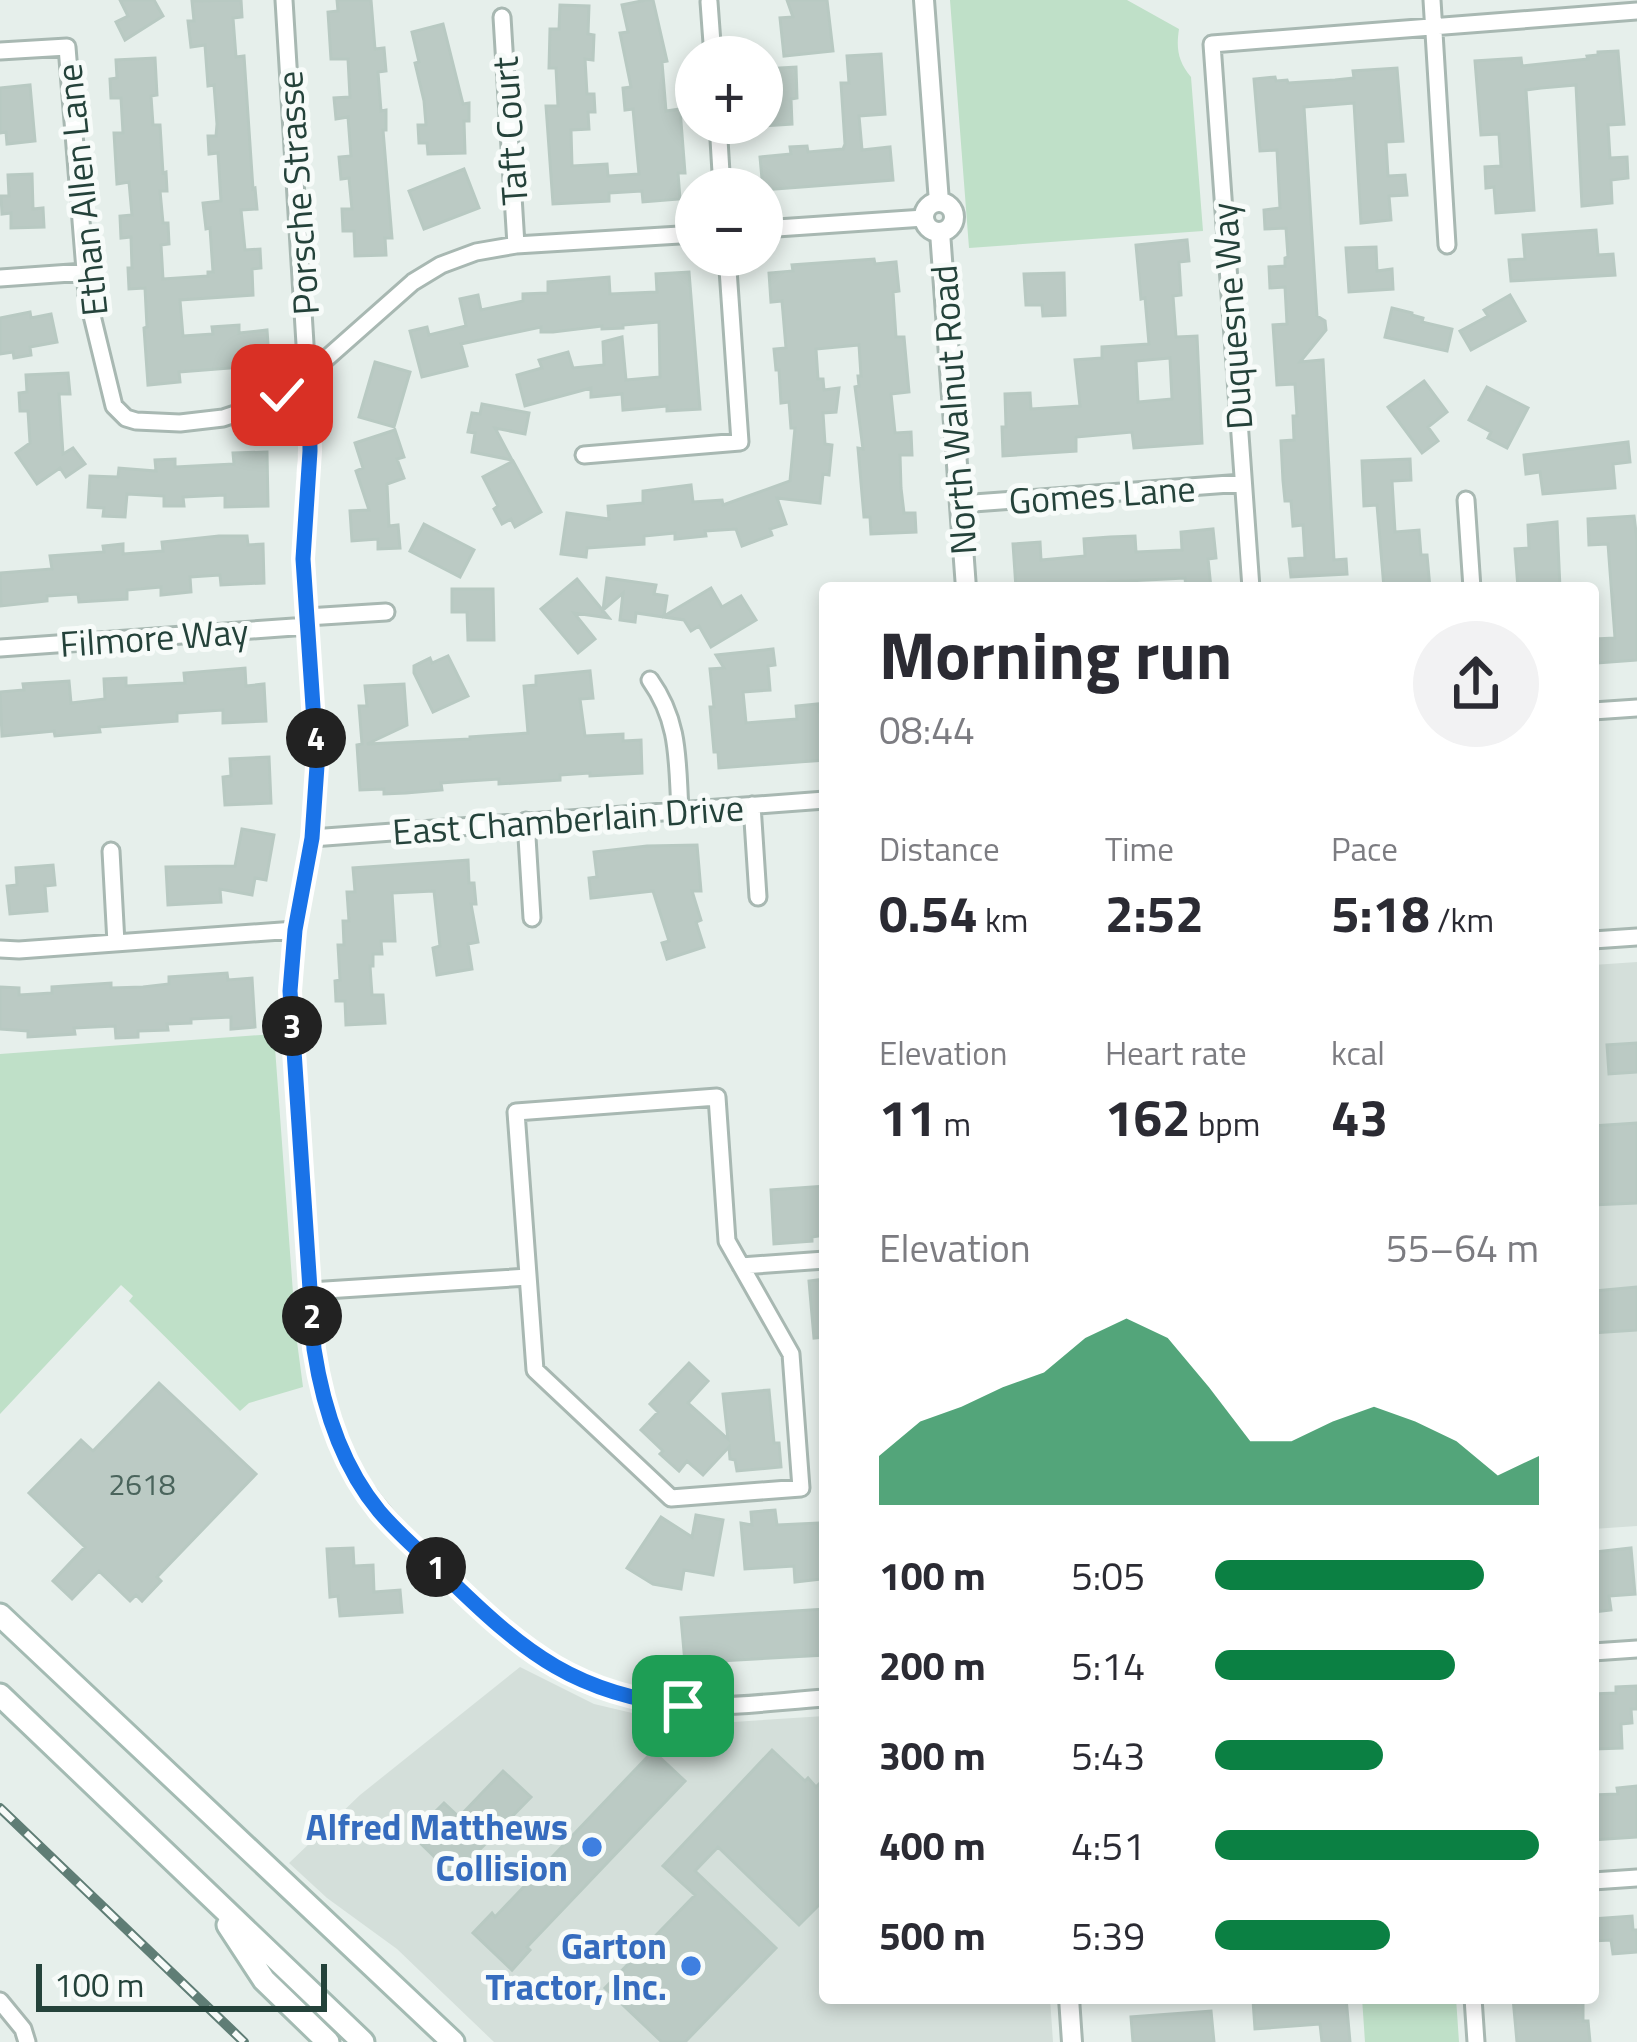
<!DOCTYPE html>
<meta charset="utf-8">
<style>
body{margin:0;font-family:"Titillium Web",sans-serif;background:#f2f2f3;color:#2b2b33;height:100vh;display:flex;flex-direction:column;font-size:45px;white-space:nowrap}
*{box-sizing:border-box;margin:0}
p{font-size:39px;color:#7c7c81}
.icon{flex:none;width:66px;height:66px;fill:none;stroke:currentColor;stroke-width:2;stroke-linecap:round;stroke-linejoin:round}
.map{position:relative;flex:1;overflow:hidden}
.panel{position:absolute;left:819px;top:582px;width:780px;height:1422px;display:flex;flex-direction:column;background:#fff;border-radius:12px;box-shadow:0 6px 18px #0003}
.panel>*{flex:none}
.tools{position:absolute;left:675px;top:36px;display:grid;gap:24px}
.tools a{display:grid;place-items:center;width:108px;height:108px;border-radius:50%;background:#fff;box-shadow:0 6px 18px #0003;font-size:60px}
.scale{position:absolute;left:36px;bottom:30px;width:291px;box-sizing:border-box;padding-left:12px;border:6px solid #24423a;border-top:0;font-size:33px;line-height:42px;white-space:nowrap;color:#24423a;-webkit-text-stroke:9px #f7fbf9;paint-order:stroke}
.pin{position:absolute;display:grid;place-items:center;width:102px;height:102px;color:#fff;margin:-51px;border-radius:24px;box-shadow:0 6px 18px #0006}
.km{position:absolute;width:60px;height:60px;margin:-30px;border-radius:50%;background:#222;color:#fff;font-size:33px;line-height:60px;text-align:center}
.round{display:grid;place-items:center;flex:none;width:126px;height:126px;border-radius:63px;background:#f2f2f3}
.overview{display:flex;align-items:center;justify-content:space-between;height:204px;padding:0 60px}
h1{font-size:66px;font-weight:700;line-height:90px}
.stats{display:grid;grid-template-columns:repeat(3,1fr);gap:18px;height:204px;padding:12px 60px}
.stats div{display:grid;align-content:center}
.stats b{font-size:51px;font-weight:700}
.stats small{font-size:33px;font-weight:400}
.stats p{font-size:33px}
.chart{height:336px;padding:24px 60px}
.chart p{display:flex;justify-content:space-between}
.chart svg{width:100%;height:216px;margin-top:12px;fill:#0b8043;opacity:.7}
ul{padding:0 60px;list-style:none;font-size:39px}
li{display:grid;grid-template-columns:192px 144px 1fr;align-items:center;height:90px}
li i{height:30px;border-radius:15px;background:#0b8043}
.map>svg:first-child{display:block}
</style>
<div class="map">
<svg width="1637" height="2042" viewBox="0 0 1637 2042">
<rect width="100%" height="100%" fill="#e6efeb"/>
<path fill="#d4dfda" d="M1637 962V1526L1593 1529V965Z
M520 1667 594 1704 662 1720 718 1723 825 1716V1998H1050L1053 2042H494L397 1949 327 1898 289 1863 360 1795Z"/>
<path fill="#bfe0c8" d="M950 0H1127L1179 29C1176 49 1178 61 1191 77L1203 231 969 248Z
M274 1034 296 1334 303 1387 249 1403 240 1411 129 1301 133 1296 121 1285 0 1414V1054Z
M1362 1998H1456L1459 2042H1365Z"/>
<path fill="#bbcac4" stroke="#b8c9c2" stroke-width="3" fill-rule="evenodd" d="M120 0H154L163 16 125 40 116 22 128 16Z
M241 0 242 17 233 18 236 57 244 56 253 189 255 188 257 209 241 210 245 250 260 249 261 268 252 269 253 295 180 300 183 336 213 334 212 327 239 325V333L267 330 269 358 243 360 244 367 179 372 180 382 148 385 144 328 147 327 145 288 129 289 128 268H132L131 237 121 238 120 216 132 215 129 182 117 184 114 133H123L121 98H111L110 79 117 78 116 60 155 58 157 95 151 96 153 125H160L163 173 166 172 167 191H160L163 223H168L169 244 161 245 163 279 208 276V272H213L210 228 206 229 203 203 221 201 218 153 209 154 208 136H216L217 124 214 85 208 86 205 45 191 47 188 21H194L192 1Z
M337 0H371L375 49 384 48 386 71 378 72 381 111 386 110V130H383L392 238H385L386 255 355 256 354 231H343L342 209H352L349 178 341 179 339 157 351 156 348 117 336 119 334 98 350 97 348 59H331L328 12 338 11Z
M646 0H653L667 61 662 62 666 111 680 109 685 173H678L680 199 643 202 642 191 609 193V201L553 204 546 106H558L556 68H549L550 29H559L560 5 589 6 588 34 594 35 593 60 585 59 587 94H594L595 112H588L589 129 571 130 572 166 607 164 608 176 639 174 633 109 625 110 623 88 631 87 620 33 628 32 622 5Z
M787 0H827L833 51 784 56 780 18 793 17Z
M443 24 463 104 469 103V121H464L465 153 428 154 427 143H419L418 125H426L424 101 415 63 419 62 412 32Z
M1618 51 1624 124 1608 125 1610 158 1627 157 1628 178 1611 180 1612 203 1582 206 1576 85 1541 88 1526 90 1534 210 1496 213 1494 187 1486 188 1485 167 1501 166 1499 134 1481 135 1475 61 1521 58 1522 66 1588 59 1587 56 1598 55V52Z
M881 54 885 114 859 116 862 150 890 147 893 180 763 190 760 157 791 154 790 147 807 146 808 152 843 149 845 144 841 83H849L847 56Z
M796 67 797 98 791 99 792 124 762 126V69Z
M1397 68 1403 141 1386 142 1388 176 1405 175 1407 195 1389 196 1391 220 1361 223 1354 103 1304 107 1317 316 1325 321 1326 330 1300 362 1323 360 1334 560 1346 559 1347 574 1291 577 1289 559 1305 558 1303 525 1293 526 1291 501H1285L1283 481 1281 441 1294 440 1293 416H1297L1295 384 1277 385 1273 325 1287 324 1285 287 1270 288 1269 267 1285 266V258L1288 257 1286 228 1265 229 1264 210 1280 208 1277 150 1260 151 1254 79 1275 77 1276 81 1287 80 1288 83 1335 80 1354 78 1353 71Z
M30 85 35 141 7 144 6 132 0 133V88Z
M464 169 479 208 424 229 409 191Z
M32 174 33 209 43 208 44 227 11 228V213L2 214 1 196H9L8 175Z
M1596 230 1598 255 1613 254 1615 275 1511 281 1509 260 1525 259 1523 235Z
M1187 240 1189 261 1179 262 1181 295 1173 296 1176 337 1197 336 1202 443 1134 448 1132 432 1076 437V451L1003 456 1002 427H1006L1005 394 1030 393 1031 409 1080 406 1075 360 1102 358V347L1149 344 1145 298 1141 299 1136 245ZM1170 358 1172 399 1138 402 1136 361Z
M1376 247 1377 271 1392 269 1393 289 1349 292 1346 248Z
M874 259 875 264 896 262 899 291 893 292 896 337H904L909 392 891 394 895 433 911 432 912 455H900L901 488 904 513H915L916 532 871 534 870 517H864L858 448 863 449 855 387 859 386 858 376H861L859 345 816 349 818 379H823L824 390 839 388 836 412 823 413 825 444 832 445 829 475 823 474 820 503 777 498 786 524 770 529 772 535 742 546 736 529 705 531 706 536 675 539V533L644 536V544L587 548 586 557 561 554 567 513 609 519 608 506 643 503V491L691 485 693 502 722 500 723 505 790 481 795 428H791L789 402 781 403 779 370H776L774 349 786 348 782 301 771 302 769 273 793 271 792 265Z
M689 272 700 409 667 411V406L623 410 622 394 591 397V388L525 406 517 375 542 368 539 360 568 352 573 368 604 365 603 342 622 337 626 380 660 377 659 322 623 325V328L602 329V326L553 332H541V327L461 344 467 366 422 377 410 331 427 327 429 335 466 326 460 299 478 295 481 310 523 301V294L548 293V282L609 277 610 294 657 292 656 274Z
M1064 273 1065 315 1043 316 1042 305H1026L1024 274Z
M1510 295 1525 321 1471 350 1460 331 1488 316 1484 310Z
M1392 308 1412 313V315L1423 318 1422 322 1452 329 1447 351 1385 337Z
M30 312 31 318 51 314 57 342 30 347 31 355 14 358 13 352 0 354V318Z
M375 362 410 372 394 427 359 417Z
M68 373 70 394H59L63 454 73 448 85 464 66 477 60 468 37 484 16 453 30 443 28 411H20L19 393 27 392 26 375Z
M1424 381 1447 412 1428 427 1438 441 1422 453 1388 407Z
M1487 387 1528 408 1507 448 1488 438 1491 432 1469 420Z
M482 404 529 413 525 434 495 428 512 460 472 452 475 433 468 432 472 413 480 414Z
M395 430 404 457 397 459 404 478 387 484 389 526 398 525 400 548 378 549V539L352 541 350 511 369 510 356 471 363 468 355 443Z
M1628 442 1630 462 1613 464 1615 488 1543 494 1540 472 1526 474 1524 455Z
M267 452 268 506 225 507V495L183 497 184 506H164V496L127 494 125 517 103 516 104 508 88 507 90 476 118 477 119 468 156 471 155 460 175 459V467L234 464 233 453Z
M1410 459 1411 480 1392 481 1395 532 1419 530 1421 555H1427L1430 588H1384L1377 505 1364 506 1362 461Z
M513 461 541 512 515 527 511 519 502 524 494 509 498 506 483 477Z
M1634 516 1637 540V660L1598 663 1596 639 1615 638 1608 544 1589 545 1588 519Z
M1557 522 1560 588H1518L1515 549 1529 548 1528 525Z
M424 524 474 550 460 577 410 551Z
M1213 529 1216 558 1208 559 1211 588H1186L1185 578 1108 582 1109 588H1016L1013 544 1040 542 1041 560 1085 556 1084 539 1110 537 1135 536 1136 552 1182 550 1181 532Z
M219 536H247L248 545 263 544 264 583 221 585 220 575 190 577 191 592 161 595V587L127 590V599L79 602 78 594 47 596V601L1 606 0 573 52 569 50 556 104 552 103 546 123 544V554L163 551 162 542Z
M607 578 656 585 654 594 667 596 664 616 711 588 722 607 741 596 756 620 711 647 699 626 691 631 684 620 636 613 635 622 620 620 623 593 603 610Z
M577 579 609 618 574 613 595 639 578 653 541 609Z
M452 589H493L494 640H468L467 612H452Z
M773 649 775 665 768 666 770 690 743 692 746 723 797 719 796 706 818 704 819 712H825V760L719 768 718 752H714L710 707H714L710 669 724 668 716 655Z
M448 656 468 696 433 712 414 673V666L430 658 432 663Z
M245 668 246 686 264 684 266 721 223 723V710L177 713V721L99 727 100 732 55 736 54 731 2 736 0 692 24 690 23 684 69 681 71 703 105 699 104 679 126 678V686L185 683 184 673Z
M590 671 593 698 580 699 585 736 623 734V741L641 740 642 773 590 776V773L560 775V780L499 784V779L468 781 441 783 442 790 406 793 384 794V789L360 790 357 745 362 744 359 706H367L365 686 404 684 407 725 367 744 470 739V737L528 733 524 686 536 685V676Z
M269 757 271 803 225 805 223 777 231 776 230 759Z
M242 829 274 835 266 880 255 878 252 895 220 889 221 902 168 905 166 867 235 866Z
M697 845 701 891H692L701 920 696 922 704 947 667 959 662 943 669 941 653 891 591 898 589 878 597 877 594 852 647 846Z
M468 860 469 883H474L476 904H471L478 942 468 944 472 969 437 975 433 948 440 946 434 891 392 893 395 941H381L382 954H373V966H370L372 995H383L385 1023 346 1025 345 1001H336L335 981 340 980 338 945H344L343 921H349L347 892H355L353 868Z
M53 865 55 885 45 886 47 911 10 914 7 886 17 885 16 868Z
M227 973 228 980 252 978 255 1027 231 1029V1017L191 1019V1023L167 1024 168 1030 138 1031V1037L116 1038 115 1026 74 1028 75 1034 28 1037V1031L0 1029V987L19 988V995L52 993V987L111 983V988L143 987 169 984V977Z
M1637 1043V1072L1609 1074 1607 1045Z
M1637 1123V1203L1593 1205V1126Z
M825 1186V1235L812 1237V1241L774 1244 771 1190Z
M825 1279V1337L814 1338 809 1281Z
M1637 1287V1330L1593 1333V1291Z
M689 1363 708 1381 688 1403 728 1439 723 1394 769 1390 774 1443H779L781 1467 737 1471 735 1460 730 1459 729 1447 703 1475 687 1461 679 1471 660 1454 663 1451 641 1430 658 1412 650 1404Z
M159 1383 256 1474 157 1577 161 1581 142 1601 136 1595 130 1601 99 1571 72 1599 53 1581 85 1547 29 1493 81 1440 93 1451Z
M775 1510 777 1525 818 1523 822 1579 795 1582 794 1566 745 1569 741 1523 752 1525 751 1512Z
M696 1515 723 1520 713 1575 684 1570 681 1589 653 1584 627 1568 661 1517 692 1537Z
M353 1548 354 1566 373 1565 374 1592 400 1590 402 1612 340 1616 338 1596 330 1597 327 1549Z
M1631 1548 1635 1594 1609 1596 1611 1610 1593 1612 1594 1552Z
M825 1609V1655L685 1663 681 1618Z
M1637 1686V1709H1631L1632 1723 1621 1724 1622 1748 1595 1749 1593 1694 1616 1693V1687Z
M772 1750 805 1781 808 1778 816 1787 825 1778V1899L799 1925 718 1847 695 1871 776 1948 685 2042H662L605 1988 695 1895 663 1866Z
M653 1751 685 1781 527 1947 530 1950 512 1970 473 1933 492 1913 495 1917Z
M503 1771 531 1797 454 1876 412 1835 444 1803 459 1817Z
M1637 1786V1837L1593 1840V1795L1618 1794 1617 1788Z
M1632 1916 1633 1930H1637V1952L1613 1954 1611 1940 1593 1941V1919Z
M1275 1998H1346L1350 2042H1322L1320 2024 1255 2029 1253 2000Z
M1513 1998H1583V2021H1588L1590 2042H1517Z
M1211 2011 1214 2042H1133L1131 2017Z"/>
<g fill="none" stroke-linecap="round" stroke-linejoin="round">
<defs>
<path id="minor" d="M284 0 310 426 303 559 317 766 312 838 295 930 290 991 313 1335C317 1381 328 1425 350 1466 372 1507 405 1537 438 1569 502 1631 553 1680 643 1700 702 1713 765 1702 825 1698
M1432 0 1447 245
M709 2 713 57
M502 17 516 245
M0 51 67 47 87 295 114 406 126 418 136 421 180 423 223 418 268 403 292 389 413 282 441 265 476 252 516 245 696 234
M718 123 722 189
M762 229 924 218
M0 278 85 272
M584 455 740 442 727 255
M1466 500 1472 588
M960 504 1243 483
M1251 588 1212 44 1637 11
M307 617 386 612
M0 648 308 626
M650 680C680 722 677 761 680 810
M1593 711 1637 708
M752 805 758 897
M526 821 532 918
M312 838 825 800
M111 851 116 943
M1593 940 1637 937
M0 949 19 950 295 930
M717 1097 727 1241 791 1354 801 1488 671 1498 535 1370 516 1112Z
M741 1266 825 1260
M310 1291 528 1277
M1593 1652 1637 1649
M1593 1881 1637 1878
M1473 1998 1476 2042
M0 2001 23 2029 27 2042"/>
<path id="tertiary" d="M924 0 939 202
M924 217a15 15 0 1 1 30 0a15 15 0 1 1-30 0Z
M940 232 966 588
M1069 1998 1072 2042"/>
<path id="secondary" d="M0 1615 453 2042
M0 1695 363 2042
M228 1925 264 1980 328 2042"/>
</defs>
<use href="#minor" stroke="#a8b8b2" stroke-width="21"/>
<use href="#tertiary" stroke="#a8b8b2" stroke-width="24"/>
<use href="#secondary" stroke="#a4bbb3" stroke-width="27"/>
<use href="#minor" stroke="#fff" stroke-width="15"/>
<use href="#tertiary" stroke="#fff" stroke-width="18"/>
<use href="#secondary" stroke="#fff" stroke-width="21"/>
<defs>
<path id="rail" d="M0 1808 244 2042"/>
</defs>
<use href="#rail" stroke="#5f7d75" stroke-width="10"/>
<use href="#rail" stroke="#f7fbf9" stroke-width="6" stroke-dasharray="18" stroke-linecap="butt"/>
</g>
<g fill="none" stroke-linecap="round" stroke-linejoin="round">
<defs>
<path id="route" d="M282 395 309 373 310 451 303 559 317 766 312 838 295 930 290 991 314 1349C323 1407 341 1465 379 1511 401 1537 428 1559 452 1582 526 1654 577 1694 683 1706"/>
</defs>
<use href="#route" stroke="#fff" stroke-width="24"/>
<use href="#route" stroke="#1a73e8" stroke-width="15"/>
</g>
<g fill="#3f7fe0" stroke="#f7fbf9" stroke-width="4.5">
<circle cx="592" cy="1847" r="12"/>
<circle cx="691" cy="1966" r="12"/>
</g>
<g text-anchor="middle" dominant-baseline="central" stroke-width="10" stroke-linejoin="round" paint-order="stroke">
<g font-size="30" fill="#4a645c">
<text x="142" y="1484">2618</text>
</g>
<g font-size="36" fill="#24423a" stroke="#f7fbf9">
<text transform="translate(509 131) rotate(-94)">Taft Court</text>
<text transform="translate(81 190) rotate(-96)">Ethan Allen Lane</text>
<text transform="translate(297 193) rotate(-94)">Porsche Strasse</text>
<text transform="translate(1231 316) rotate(-94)">Duquesne Way</text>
<text transform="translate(953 410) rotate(-94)">North Walnut Road</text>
<text transform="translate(1102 494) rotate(-4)">Gomes Lane</text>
<text transform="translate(154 637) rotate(-4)">Filmore Way</text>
<text transform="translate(568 819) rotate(-4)">East Chamberlain Drive</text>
</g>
<g font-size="36" font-weight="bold" fill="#366cbe" stroke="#f7fbf9" text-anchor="end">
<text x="568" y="1826">Alfred Matthews<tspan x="568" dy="41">Collision</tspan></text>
<text x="667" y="1945">Garton<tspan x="667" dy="41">Tractor, Inc.</tspan></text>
</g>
</g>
</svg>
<div class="tools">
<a>+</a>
<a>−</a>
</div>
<div class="scale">100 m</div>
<div class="pin" style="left:683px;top:1706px;background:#1e9e55"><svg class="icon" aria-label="arrive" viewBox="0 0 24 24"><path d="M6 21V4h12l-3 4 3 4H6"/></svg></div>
<div class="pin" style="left:282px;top:395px;background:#d93025"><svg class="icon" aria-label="check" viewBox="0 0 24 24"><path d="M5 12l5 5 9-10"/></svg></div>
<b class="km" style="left:436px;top:1567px">1</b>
<b class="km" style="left:312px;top:1316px">2</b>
<b class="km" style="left:292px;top:1026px">3</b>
<b class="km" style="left:316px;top:738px">4</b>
<section class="panel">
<div class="overview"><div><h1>Morning run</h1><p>08:44</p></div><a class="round"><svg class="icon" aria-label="share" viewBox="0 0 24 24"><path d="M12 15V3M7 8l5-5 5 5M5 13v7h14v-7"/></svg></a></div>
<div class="stats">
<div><p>Distance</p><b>0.54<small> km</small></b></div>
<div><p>Time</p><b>2:52</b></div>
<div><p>Pace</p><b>5:18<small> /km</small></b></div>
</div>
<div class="stats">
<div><p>Elevation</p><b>11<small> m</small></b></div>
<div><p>Heart rate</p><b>162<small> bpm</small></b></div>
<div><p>kcal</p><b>43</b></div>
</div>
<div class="chart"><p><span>Elevation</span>55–64 m</p>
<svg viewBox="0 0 160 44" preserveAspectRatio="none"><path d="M0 44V34L10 27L20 24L30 20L40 17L50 10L60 6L70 10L80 20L90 31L100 31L110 27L120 24L130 27L140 31L150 38L160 34V44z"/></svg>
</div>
<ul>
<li><b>100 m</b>5:05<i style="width:83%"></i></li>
<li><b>200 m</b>5:14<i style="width:74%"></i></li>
<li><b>300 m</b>5:43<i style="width:52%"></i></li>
<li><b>400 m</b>4:51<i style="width:100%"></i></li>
<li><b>500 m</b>5:39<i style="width:54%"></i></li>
</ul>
</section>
</div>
